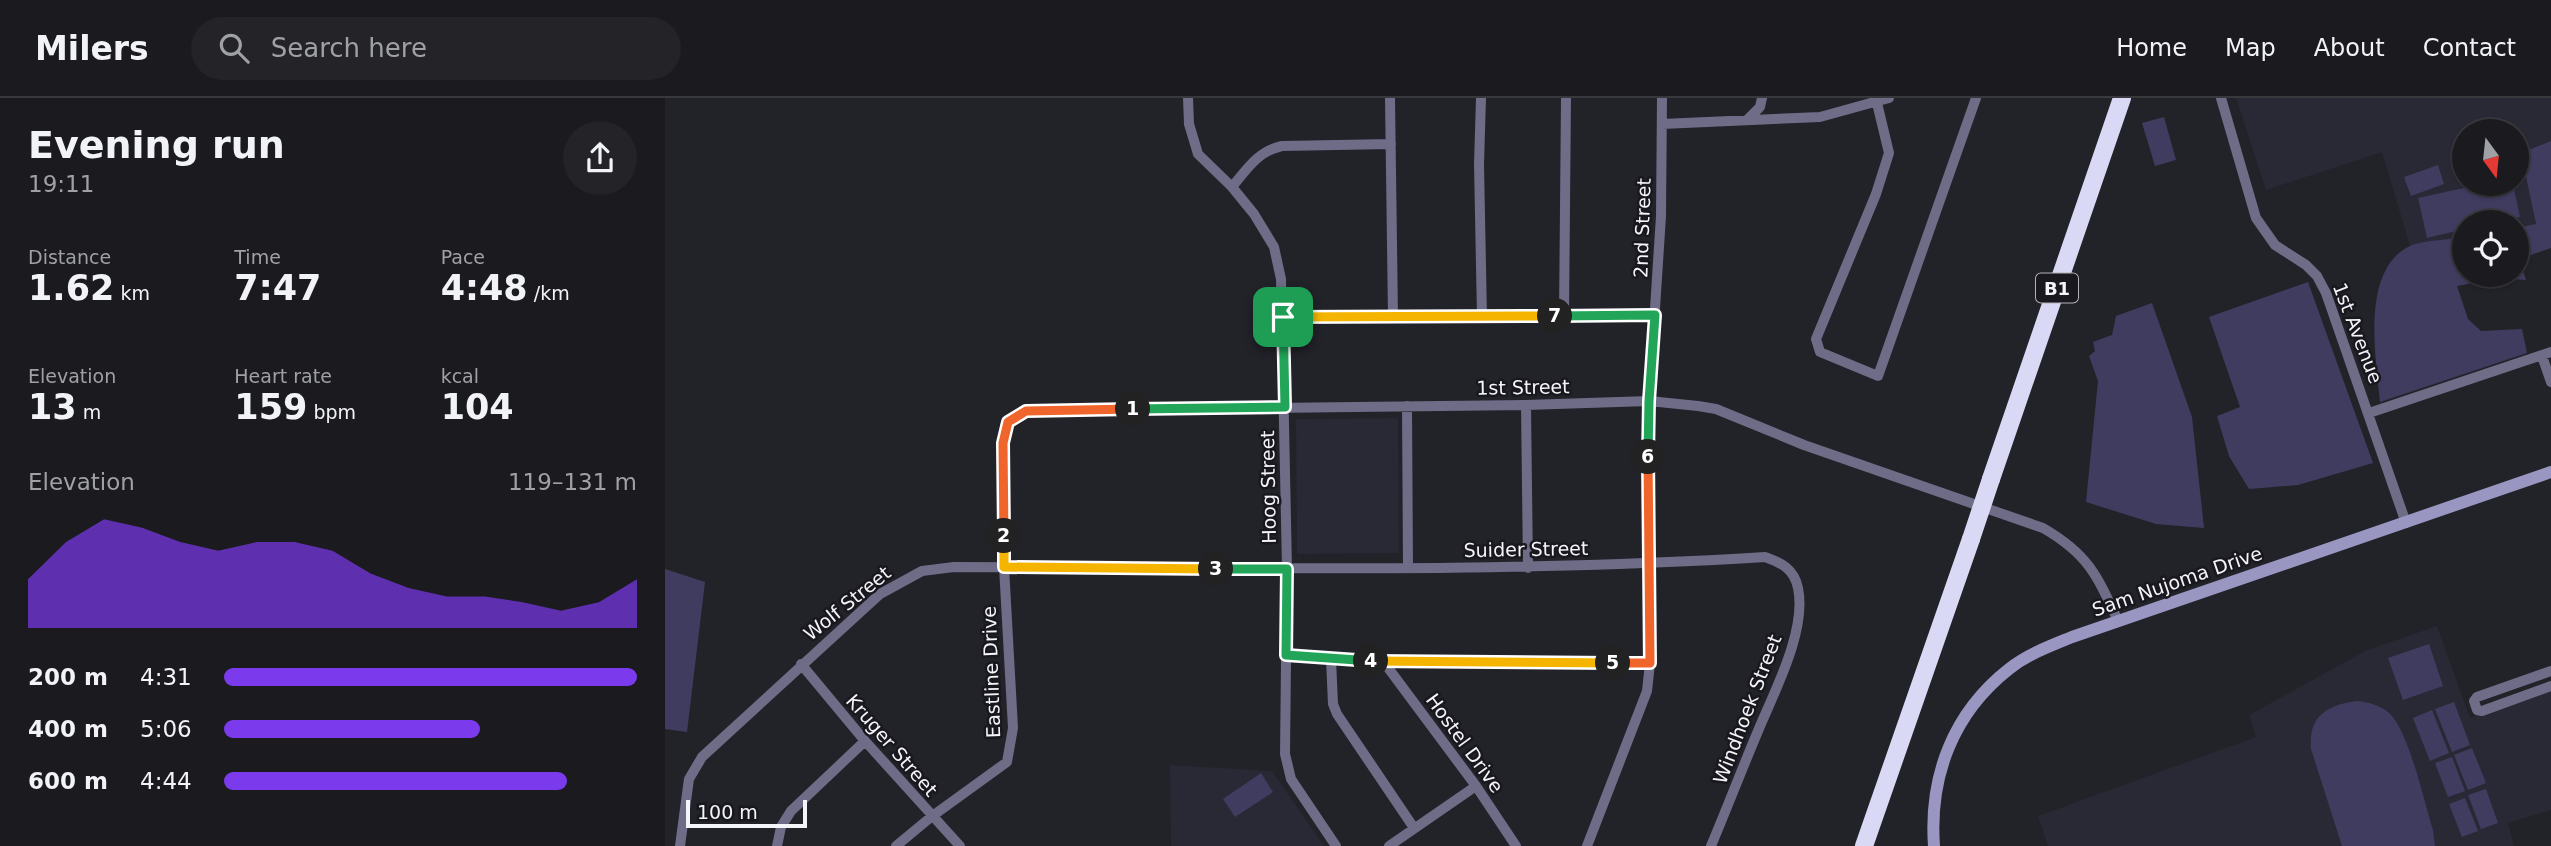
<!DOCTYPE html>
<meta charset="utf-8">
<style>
body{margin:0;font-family:"DejaVu Sans",sans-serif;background:#232328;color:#f1f3f6;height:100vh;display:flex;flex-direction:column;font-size:26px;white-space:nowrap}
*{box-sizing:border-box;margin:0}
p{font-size:23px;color:#9fa1a4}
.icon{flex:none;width:38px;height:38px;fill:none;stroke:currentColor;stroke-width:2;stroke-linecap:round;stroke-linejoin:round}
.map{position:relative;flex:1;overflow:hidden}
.sheet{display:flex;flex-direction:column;background:#1a1a1f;width:665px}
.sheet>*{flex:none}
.needle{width:46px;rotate:165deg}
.tools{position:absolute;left:1787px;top:21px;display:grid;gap:14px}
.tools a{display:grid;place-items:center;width:77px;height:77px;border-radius:50%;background:#1a1a1f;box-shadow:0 2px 5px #0004,0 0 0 2px #38383d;font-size:35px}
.scale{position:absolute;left:21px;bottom:18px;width:121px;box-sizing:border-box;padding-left:7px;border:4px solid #f4f4f9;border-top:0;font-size:19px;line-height:24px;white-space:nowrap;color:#f4f4f9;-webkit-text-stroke:5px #19181f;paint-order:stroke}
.pin{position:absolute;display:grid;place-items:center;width:60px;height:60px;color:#fff;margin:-30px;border-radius:14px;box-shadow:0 4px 10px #0006}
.km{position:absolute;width:35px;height:35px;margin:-18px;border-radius:50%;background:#222;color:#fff;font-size:19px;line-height:35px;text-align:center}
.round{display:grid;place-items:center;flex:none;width:74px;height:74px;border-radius:37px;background:#232328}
.overview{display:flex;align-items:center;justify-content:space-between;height:119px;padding:0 28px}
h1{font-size:38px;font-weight:800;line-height:52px}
.figures{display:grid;grid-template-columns:repeat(3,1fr);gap:10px;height:119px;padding:7px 28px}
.figures div{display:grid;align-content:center}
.figures b{font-size:35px;font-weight:800}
.figures small{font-size:19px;font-weight:400}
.figures p{font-size:19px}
.chart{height:196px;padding:14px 28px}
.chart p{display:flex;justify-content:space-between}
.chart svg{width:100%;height:126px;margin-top:7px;fill:#7c3aed;opacity:.7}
ul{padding:0 28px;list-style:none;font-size:23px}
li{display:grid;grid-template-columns:112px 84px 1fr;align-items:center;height:52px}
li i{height:18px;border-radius:9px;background:#7c3aed}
header{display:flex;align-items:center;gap:42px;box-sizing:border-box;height:98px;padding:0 35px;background:#1a1a1f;border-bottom:2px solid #38383d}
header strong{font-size:33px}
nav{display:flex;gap:38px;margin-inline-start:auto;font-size:24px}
.search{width:490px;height:63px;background:#232328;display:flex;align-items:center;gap:18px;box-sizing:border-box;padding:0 24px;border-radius:38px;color:#9fa1a4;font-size:26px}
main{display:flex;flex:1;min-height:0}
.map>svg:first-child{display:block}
</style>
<header>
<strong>Milers</strong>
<div class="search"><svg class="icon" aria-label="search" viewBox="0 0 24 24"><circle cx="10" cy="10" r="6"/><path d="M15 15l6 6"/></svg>Search here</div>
<nav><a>Home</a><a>Map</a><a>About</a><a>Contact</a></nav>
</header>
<main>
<section class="sheet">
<div class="overview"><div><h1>Evening run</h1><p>19:11</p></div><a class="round"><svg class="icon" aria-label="share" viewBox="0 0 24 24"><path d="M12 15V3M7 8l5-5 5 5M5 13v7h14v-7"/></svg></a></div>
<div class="figures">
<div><p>Distance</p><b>1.62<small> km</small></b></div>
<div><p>Time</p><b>7:47</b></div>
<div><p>Pace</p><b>4:48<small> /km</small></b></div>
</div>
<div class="figures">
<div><p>Elevation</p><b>13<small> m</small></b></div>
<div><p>Heart rate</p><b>159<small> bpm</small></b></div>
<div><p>kcal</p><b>104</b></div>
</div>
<div class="chart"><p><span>Elevation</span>119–131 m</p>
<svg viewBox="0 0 160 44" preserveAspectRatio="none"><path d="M0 44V27L10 14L20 6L30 9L40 14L50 17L60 14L70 14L80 17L90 25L100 30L110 33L120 33L130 35L140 38L150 35L160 27V44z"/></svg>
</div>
<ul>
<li><b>200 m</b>4:31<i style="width:100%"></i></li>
<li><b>400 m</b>5:06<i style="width:62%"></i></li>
<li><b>600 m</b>4:44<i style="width:83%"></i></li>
</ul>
</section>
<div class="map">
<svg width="1886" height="748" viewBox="0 0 1886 748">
<rect width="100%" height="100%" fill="#222229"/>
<path fill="#292835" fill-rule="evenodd" d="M1571 0H1886V43L1856 55 1871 127 1852 130V124H1799V139L1745 148 1717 54 1601 92ZM1799 33H1852V86H1799Z
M733 320 734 455 632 456 631 321Z
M1772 528 1805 620 1886 592V712L1843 725 1849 748H1383L1373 718 1591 639 1584 617 1702 552Z
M505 667 607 673 659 748H506Z"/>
<path fill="#403c60" d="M1499 19 1511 62 1490 68 1477 25Z
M1886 43V150L1854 161 1861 182 1834 180 1792 188 1803 221 1816 233 1857 231 1862 255 1715 304C1711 259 1695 172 1745 148 1758 142 1785 142 1799 139V177H1852V130L1871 126 1856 55Z
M1773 67 1779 86 1746 98 1739 79Z
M1817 86H1848L1855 119 1832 124H1799V131L1762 140 1753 100Z
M1643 184 1708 365 1633 387 1584 391 1564 358 1552 318 1575 309 1544 219Z
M1487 205 1527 319 1539 430 1491 426 1421 404 1433 283 1424 258 1430 253 1428 244 1447 237 1451 218Z
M0 471 40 484 22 634 0 631Z
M1764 546 1778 588 1738 602 1723 560Z
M1692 603C1703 604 1714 607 1723 614 1744 632 1759 704 1768 732L1770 748H1677L1646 651C1643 618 1662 607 1692 603Z
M1789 604 1805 647 1787 654 1770 611Z
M1767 612 1784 655 1765 663 1748 620Z
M1807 650 1821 685 1803 692 1789 657Z
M1787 659 1800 693 1783 699 1770 665Z
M596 675 608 694 570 719 558 701Z
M1821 691 1833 725 1816 731 1803 697Z
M1800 700 1813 733 1797 739 1784 706Z"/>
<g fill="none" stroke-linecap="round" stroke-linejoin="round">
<path stroke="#6e6c87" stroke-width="10" d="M523 0 524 26 533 56 567 89 589 116 609 149 616 181 622 471 620 656 626 681 671 748
M725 0 728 219
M816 0 814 66 817 219
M1556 0 1591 120 1610 147 1641 167 1652 178 1661 195 1741 425
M1212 5 1224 55 1211 96 1151 241 1155 254 1213 278 1311 0
M1082 22 1095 9 1097 0
M997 26 1155 19 1224 0
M567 89C582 71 593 53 617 48L726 46
M899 218 901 0
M618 219 991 217
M1877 258 1886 284
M861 307 863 470
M742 308 743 470
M1704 315 1886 254
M621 557 718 563 985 565
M666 561 668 606 672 616 749 730
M718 563 811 688 851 748
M136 566 200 643 295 748
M1886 573 1812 599 1809 603 1812 612 1817 613 1886 588
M15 748 24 681 37 659 215 496 257 473 289 469C560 469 830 476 1100 459 1117 465 1129 471 1133 490 1142 533 1109 594 1093 633 1077 671 1062 710 1046 748
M112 748 116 729 126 713 200 643
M231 748 266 719 342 664 348 630 339 469 338 345 343 324 361 313 861 307 984 303 1033 308 1051 311 1139 347 1378 430C1423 456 1432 477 1453 523
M724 748 811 688
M922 748 982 593 985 565 984 303 996 118 997 0"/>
<path stroke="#9996c2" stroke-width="12" d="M1269 748C1264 678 1288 615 1344 571 1363 556 1385 548 1407 539L1886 374"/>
<path stroke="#dad9f5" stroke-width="18" d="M1326 381 1457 0
M1199 748 1306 441"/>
<path stroke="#dad9f5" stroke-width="18" d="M1306 441 1326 381"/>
</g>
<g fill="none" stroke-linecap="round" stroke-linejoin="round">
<defs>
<path id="split-1" d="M468 311 620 309 618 219"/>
<path id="split-2" d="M339 438 338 345 343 324 361 313 468 311"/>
<path id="split-3" d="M339 438V469L551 471"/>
<path id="split-4" d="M551 471H622L621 557 706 563"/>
<path id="split-5" d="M706 563 948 565"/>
<path id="split-6" d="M948 565H985L983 359"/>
<path id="split-7" d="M890 218 990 217 984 303 983 359"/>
<path id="split-8" d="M618 219 890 218"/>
</defs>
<use href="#split-1" stroke="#fff" stroke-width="14"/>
<use href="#split-2" stroke="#fff" stroke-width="14"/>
<use href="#split-3" stroke="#fff" stroke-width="14"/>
<use href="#split-4" stroke="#fff" stroke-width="14"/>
<use href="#split-5" stroke="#fff" stroke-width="14"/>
<use href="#split-6" stroke="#fff" stroke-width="14"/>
<use href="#split-7" stroke="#fff" stroke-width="14"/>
<use href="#split-8" stroke="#fff" stroke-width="14"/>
<use href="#split-1" stroke="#22a559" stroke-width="9"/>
<use href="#split-2" stroke="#f0652b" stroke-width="9"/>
<use href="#split-3" stroke="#f5b400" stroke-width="9"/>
<use href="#split-4" stroke="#22a559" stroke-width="9"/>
<use href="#split-5" stroke="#f5b400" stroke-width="9"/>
<use href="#split-6" stroke="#f0652b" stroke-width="9"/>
<use href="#split-7" stroke="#22a559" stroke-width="9"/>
<use href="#split-8" stroke="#f5b400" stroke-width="9"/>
</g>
<g text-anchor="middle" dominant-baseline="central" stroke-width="5" stroke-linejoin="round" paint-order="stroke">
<rect fill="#19181f" stroke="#b2b2b8" stroke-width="2" x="1371" y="175.5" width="42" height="29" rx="5"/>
<g font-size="18" font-weight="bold" fill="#f4f4f9">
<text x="1392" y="190">B1</text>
</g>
<g font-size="19" fill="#f4f4f9" stroke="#19181f">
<text transform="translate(977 130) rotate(-88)">2nd Street</text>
<text transform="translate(1693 235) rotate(69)">1st Avenue</text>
<text transform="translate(858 289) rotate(-1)">1st Street</text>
<text transform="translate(603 389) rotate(-91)">Hoog Street</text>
<text transform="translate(861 451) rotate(-1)">Suider Street</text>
<text transform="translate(1512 483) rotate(-19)">Sam Nujoma Drive</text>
<text transform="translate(182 505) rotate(-39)">Wolf Street</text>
<text transform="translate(326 574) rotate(-92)">Eastline Drive</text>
<text transform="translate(1082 611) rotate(-69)">Windhoek Street</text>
<text transform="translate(800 645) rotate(54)">Hostel Drive</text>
<text transform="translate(227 647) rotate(49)">Kruger Street</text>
</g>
</g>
</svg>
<div class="tools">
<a><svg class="needle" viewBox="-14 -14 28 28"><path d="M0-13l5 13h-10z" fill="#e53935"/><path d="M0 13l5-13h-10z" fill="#9fa1a4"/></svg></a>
<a><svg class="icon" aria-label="locate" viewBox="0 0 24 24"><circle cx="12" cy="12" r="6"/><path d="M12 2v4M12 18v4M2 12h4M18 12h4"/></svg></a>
</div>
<div class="scale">100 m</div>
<div class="pin" style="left:618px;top:219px;background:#1e9e55"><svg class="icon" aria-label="arrive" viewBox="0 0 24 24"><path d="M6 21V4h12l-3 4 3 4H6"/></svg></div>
<b class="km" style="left:468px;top:311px">1</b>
<b class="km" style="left:339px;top:438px">2</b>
<b class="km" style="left:551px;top:471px">3</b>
<b class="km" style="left:706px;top:563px">4</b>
<b class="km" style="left:948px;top:565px">5</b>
<b class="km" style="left:983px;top:359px">6</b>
<b class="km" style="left:890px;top:218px">7</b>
</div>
</main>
